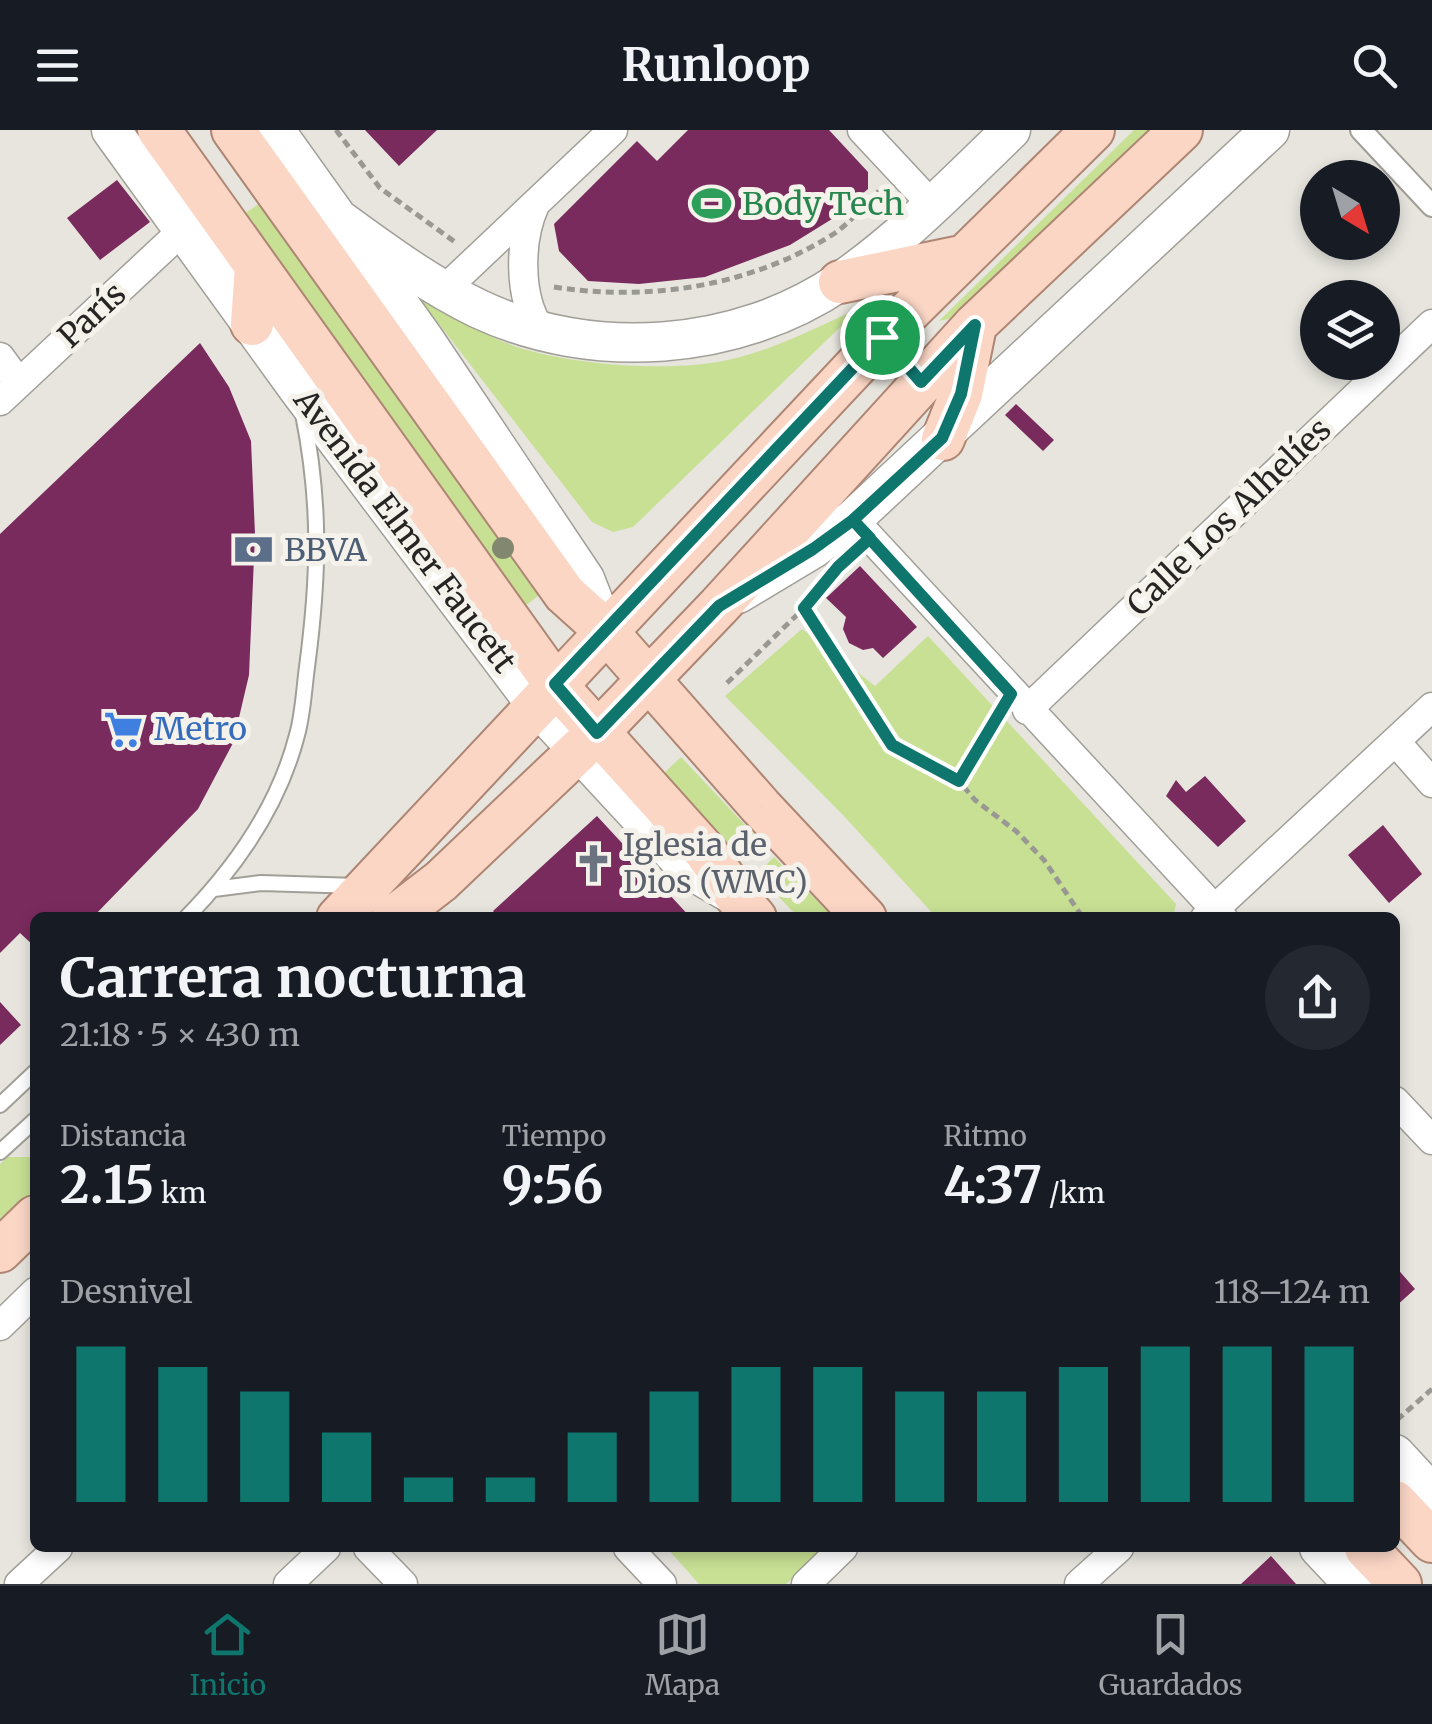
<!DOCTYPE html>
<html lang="es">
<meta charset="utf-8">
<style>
body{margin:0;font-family:Merriweather,serif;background:#242831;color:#f1f3f6;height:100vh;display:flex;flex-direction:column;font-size:38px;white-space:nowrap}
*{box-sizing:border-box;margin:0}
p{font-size:32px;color:#9ea1a6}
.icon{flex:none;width:55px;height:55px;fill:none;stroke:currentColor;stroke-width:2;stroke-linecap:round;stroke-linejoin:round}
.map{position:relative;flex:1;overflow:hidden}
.side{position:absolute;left:30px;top:782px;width:1370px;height:640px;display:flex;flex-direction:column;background:#171b24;border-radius:15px;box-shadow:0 5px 15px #0003}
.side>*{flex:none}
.needle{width:65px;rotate:142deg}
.controls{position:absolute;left:1300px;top:30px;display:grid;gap:20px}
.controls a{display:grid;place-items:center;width:100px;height:100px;border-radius:50%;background:#171b24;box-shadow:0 5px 15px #0003;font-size:50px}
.pin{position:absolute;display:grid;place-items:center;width:85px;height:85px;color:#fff;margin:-42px;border:5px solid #fff;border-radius:50%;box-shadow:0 2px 10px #0007}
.round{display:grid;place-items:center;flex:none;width:105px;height:105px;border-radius:52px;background:#242831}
.head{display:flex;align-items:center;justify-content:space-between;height:170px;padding:0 30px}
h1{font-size:55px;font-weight:700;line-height:75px}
.figures{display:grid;grid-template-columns:repeat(3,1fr);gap:15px;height:170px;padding:10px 30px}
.figures div{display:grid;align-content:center}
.figures b{font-size:50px;font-weight:700}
.figures small{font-size:28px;font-weight:400}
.figures p{font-size:28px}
.chart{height:280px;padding:20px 30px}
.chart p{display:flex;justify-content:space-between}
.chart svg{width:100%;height:180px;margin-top:10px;stroke:#0f766e;stroke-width:6}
header{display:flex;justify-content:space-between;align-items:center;height:130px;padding:0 30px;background:#171b24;font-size:45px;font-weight:700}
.tab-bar{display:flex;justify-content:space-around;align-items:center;height:140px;border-top:2px solid #363941;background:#171b24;font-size:28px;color:#9ea1a6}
.tab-bar a{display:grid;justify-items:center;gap:5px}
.tab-bar .current{color:#0f766e}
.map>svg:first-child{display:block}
</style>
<header><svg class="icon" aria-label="menu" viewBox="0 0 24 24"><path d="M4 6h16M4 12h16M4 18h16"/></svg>Runloop<svg class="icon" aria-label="search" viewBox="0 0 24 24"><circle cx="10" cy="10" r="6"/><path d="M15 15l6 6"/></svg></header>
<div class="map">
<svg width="1432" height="1454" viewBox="0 0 1432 1454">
<rect width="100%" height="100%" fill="#e7e5de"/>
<path fill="#c7e094" d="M1134 0H1165L973 184 939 191Z
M265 70 547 459 520 480 239 87Z
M408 154C438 172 468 197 499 210 556 235 672 244 732 229 776 219 819 196 860 178L633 397 613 402 592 392Z
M802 499 875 556 928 506 1176 774 1173 787H936L843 685 725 566Z
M681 627 762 713 744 731 663 644Z
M774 727 833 787H798L757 744Z
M8 1027H35V1067L0 1101V1034Z
M667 1418H827L786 1454H699Z"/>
<path fill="#792b5d" d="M365 0H437L399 36Z
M688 0H829L868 42V59L832 89 790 115 705 147 639 154 588 151 559 121 554 94 637 11 657 31Z
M117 50 150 92 100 130 67 88Z
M200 213 229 257 251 311 255 404 249 545 233 613 198 679 92 788H35V817L20 803 0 823V404Z
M1016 274 1054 310 1043 321 1005 285Z
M860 436 917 497 883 528 873 518 863 520 849 513 843 499 846 487 826 468Z
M1205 646 1246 691 1218 717 1166 666 1176 650 1186 662Z
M597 686 691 788H498L493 781Z
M1383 695 1422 744 1389 773 1348 725Z
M0 872 21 895 0 915Z
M1395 1136 1415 1159 1395 1177Z
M1271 1426 1296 1454H1241Z"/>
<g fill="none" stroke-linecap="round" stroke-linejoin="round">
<defs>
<path id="service" d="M214 759 261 753 358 756
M186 788C235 738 279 675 297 605 303 584 304 559 307 537 319 446 321 374 303 284
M0 975 35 942
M0 1022 35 990"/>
<path id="pedestrian" d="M1361 0 1432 76"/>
<path id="minor" d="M862 0 933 76
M535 75C519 110 518 167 540 199
M445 159 613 0
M0 227 19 253
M0 271 184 99
M853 389 1223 788
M1027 580 1432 194
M1396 612 1432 653
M1205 788 1432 577
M1395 971 1432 1010
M0 1196 35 1162
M368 1418 403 1454
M628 1418 662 1454
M19 1454 58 1418
M288 1454 326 1418
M806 1454 843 1418
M1079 1454 1119 1418"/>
<path id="secondary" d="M111 0 298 259 536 575 687 738 735 766
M275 0 425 210 585 449 605 500
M339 89C383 121 429 155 479 179 592 232 737 222 841 151 903 108 957 52 1011 0
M738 464 813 419 853 389 1270 0
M1395 1324 1432 1364
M1319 1418 1353 1454"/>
<path id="primary" d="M159 0 555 554 705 721 737 767 755 788
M233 0 565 464 605 500 761 677 865 788
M840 152 961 127
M252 194 256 136
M943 309 961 264 975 196
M338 788 883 207 1093 0
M393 788 441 751 597 603 719 476 975 195 1181 0
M0 1121 35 1087
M1395 1372 1432 1411
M1366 1418 1400 1454"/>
</defs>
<use href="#service" stroke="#a19f98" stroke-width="18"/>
<use href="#pedestrian" stroke="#a19f98" stroke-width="24"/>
<use href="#minor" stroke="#a19f98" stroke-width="31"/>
<use href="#secondary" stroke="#a19f98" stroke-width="41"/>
<use href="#primary" stroke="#ae8673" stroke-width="46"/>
<path stroke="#9a9893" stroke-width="5" stroke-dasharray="8 5" stroke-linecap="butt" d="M336 0 380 58 455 112
M554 157C650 172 753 156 835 103 851 92 865 74 879 61
M819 456 804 478 892 615 910 627 959 651 975 670 1016 701 1044 730 1083 788
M727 553 804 478
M959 651 996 587
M1397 1290 1432 1259"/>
<use href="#service" stroke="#fff" stroke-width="14"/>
<use href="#pedestrian" stroke="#fff" stroke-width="20"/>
<use href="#minor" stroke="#fff" stroke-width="28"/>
<use href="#secondary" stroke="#fff" stroke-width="38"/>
<use href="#primary" stroke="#fbd6c5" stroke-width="42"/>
</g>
<circle fill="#82886f" cx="503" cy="418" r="11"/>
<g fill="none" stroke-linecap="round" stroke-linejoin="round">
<defs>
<path id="route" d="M882 207 555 554 597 603 719 476 813 419 853 390 1011 564 959 651 892 615 804 478 838 437 870 408 853 390 942 308 961 264 975 195 921 252 882 207"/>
</defs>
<use href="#route" stroke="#fff" stroke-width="20"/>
<use href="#route" stroke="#0f766e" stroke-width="12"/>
</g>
<defs>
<symbol id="stadium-bare" viewBox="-9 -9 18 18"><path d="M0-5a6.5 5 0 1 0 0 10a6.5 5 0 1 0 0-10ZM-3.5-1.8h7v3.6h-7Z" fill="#2e9e5b" stroke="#f4f2eb" stroke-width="2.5" paint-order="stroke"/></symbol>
<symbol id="bank-bare" viewBox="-9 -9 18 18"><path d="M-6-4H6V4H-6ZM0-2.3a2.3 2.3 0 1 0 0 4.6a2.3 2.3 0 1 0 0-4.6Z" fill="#5c6f8a" stroke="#f4f2eb" stroke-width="2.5" paint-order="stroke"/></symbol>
<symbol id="supermarket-bare" viewBox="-9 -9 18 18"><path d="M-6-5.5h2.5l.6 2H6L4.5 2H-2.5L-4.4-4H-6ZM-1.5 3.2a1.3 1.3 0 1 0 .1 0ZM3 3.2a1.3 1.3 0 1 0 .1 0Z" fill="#3f7fe0" stroke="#f4f2eb" stroke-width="2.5" paint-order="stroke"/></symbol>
<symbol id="church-bare" viewBox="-9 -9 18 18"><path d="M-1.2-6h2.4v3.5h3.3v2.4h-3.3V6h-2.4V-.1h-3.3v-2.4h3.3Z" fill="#6b7280" stroke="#f4f2eb" stroke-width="2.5" paint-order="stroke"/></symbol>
</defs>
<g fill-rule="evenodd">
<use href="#stadium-bare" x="684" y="46" width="55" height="55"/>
<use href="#bank-bare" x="226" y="392" width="55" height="55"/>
<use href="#supermarket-bare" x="96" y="572" width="55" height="55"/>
<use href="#church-bare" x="566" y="706" width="55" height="55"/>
</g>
<g text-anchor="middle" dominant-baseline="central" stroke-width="10" stroke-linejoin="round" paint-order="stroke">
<g font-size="32" fill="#27864d" stroke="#f4f2eb" text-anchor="start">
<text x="742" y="74">Body Tech</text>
</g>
<g font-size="32" fill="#262523" stroke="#f4f2eb">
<text transform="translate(92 185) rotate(-43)">París</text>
<text transform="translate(1229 387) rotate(-44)">Calle Los Alhelíes</text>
<text transform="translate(405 401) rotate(53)">Avenida Elmer Faucett</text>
</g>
<g font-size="32" fill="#4e5e75" stroke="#f4f2eb" text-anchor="start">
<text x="284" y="420">BBVA</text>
</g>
<g font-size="32" fill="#366cbe" stroke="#f4f2eb" text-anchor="start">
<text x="154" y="599">Metro</text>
</g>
<g font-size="32" fill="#5b616d" stroke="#f4f2eb" text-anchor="start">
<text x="623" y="715">Iglesia de<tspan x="623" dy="37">Dios (WMC)</tspan></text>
</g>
</g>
</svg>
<div class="controls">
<a><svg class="needle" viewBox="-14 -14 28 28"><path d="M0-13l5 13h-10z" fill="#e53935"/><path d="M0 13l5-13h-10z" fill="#9ea1a6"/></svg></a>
<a><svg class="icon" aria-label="layers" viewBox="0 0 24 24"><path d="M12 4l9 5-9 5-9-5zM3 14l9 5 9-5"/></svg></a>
</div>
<div class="pin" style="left:882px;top:207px;background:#1e9e55"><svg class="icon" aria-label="arrive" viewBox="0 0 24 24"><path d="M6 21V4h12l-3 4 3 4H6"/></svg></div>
<section class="side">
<div class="head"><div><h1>Carrera nocturna</h1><p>21:18 · 5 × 430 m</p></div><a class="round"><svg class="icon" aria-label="share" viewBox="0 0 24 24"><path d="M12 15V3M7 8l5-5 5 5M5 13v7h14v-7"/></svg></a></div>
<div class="figures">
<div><p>Distancia</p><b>2.15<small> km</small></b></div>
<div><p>Tiempo</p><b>9:56</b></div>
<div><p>Ritmo</p><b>4:37<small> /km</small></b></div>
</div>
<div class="chart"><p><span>Desnivel</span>118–124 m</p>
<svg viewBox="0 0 160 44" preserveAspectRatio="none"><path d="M5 44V6M15 44V11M25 44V17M35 44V27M45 44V38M55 44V38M65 44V27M75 44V17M85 44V11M95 44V11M105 44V17M115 44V17M125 44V11M135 44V6M145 44V6M155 44V6"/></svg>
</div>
</section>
</div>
<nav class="tab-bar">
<a class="current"><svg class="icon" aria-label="home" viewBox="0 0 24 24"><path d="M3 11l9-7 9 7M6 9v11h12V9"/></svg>Inicio</a>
<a><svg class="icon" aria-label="map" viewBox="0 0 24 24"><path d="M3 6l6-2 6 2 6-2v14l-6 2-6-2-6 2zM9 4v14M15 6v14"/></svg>Mapa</a>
<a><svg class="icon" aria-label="saved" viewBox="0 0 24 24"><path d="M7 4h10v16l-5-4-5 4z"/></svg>Guardados</a>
</nav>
